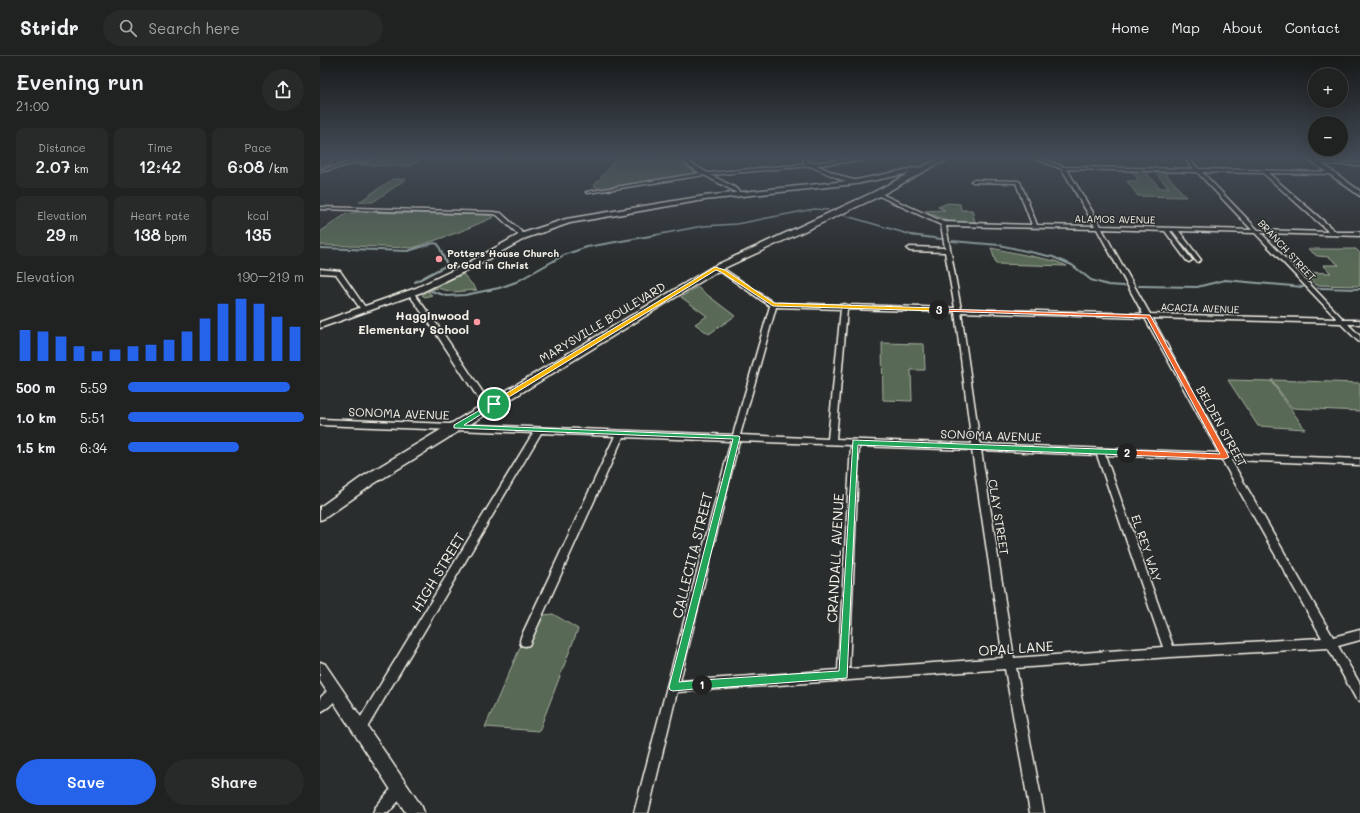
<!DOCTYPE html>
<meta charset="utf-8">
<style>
body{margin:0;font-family:Mali,sans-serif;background:#282a2a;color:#f1f3f6;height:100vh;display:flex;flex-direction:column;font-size:15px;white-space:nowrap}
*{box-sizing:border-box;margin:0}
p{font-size:13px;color:#a2a4a5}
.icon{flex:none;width:22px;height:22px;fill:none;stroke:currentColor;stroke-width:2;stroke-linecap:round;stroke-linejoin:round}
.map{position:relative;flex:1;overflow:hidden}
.panel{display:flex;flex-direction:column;background:#202222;width:320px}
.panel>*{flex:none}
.buttons{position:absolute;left:988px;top:12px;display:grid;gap:8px}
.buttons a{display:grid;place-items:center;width:40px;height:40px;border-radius:50%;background:#202222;box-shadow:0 4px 16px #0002,0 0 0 1px #3d3f40;font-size:20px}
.pin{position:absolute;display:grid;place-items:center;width:34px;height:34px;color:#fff;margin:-17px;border:2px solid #fff;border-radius:50%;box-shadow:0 1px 4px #0007}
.km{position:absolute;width:20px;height:20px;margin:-10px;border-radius:50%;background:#222;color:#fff;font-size:11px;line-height:20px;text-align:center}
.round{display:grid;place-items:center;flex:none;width:42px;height:42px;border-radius:21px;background:#282a2a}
.headline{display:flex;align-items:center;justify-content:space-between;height:68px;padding:0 16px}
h1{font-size:22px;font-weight:600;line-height:30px}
.figures{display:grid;grid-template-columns:repeat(3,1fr);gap:6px;height:68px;padding:4px 16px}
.figures div{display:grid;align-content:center;border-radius:8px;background:#282a2a;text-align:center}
.figures b{font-size:17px;font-weight:600}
.figures small{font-size:11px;font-weight:400}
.figures p{font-size:11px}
.chart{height:112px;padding:8px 16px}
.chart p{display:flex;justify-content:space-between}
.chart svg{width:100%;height:72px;margin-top:4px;stroke:#2563eb;stroke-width:6}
.action{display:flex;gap:8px;margin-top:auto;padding:8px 16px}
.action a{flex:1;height:46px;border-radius:24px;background:#2563eb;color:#fff;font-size:16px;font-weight:600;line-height:46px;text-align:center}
.action a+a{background:#282a2a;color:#f1f3f6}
ul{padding:0 16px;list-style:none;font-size:13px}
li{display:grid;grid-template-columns:64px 48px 1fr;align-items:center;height:30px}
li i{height:10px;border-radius:5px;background:#2563eb}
header{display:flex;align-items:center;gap:24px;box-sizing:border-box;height:56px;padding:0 20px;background:#202222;border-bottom:1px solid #3d3f40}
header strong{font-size:19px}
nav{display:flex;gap:22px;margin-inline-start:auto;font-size:14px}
.search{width:280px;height:36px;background:#282a2a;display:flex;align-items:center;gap:10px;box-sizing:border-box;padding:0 14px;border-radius:22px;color:#a2a4a5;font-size:15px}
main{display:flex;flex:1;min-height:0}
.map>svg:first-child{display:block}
</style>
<header>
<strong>Stridr</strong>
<div class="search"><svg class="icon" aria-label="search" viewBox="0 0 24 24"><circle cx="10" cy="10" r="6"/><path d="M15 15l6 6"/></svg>Search here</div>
<nav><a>Home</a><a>Map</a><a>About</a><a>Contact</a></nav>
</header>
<main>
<section class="panel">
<div class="headline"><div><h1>Evening run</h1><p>21:00</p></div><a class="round"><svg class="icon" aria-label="share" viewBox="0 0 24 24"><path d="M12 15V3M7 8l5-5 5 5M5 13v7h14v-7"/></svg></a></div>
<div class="figures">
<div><p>Distance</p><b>2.07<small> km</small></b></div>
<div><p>Time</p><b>12:42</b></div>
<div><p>Pace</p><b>6:08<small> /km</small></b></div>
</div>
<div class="figures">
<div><p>Elevation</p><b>29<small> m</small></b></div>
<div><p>Heart rate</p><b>138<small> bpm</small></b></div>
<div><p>kcal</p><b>135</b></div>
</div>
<div class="chart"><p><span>Elevation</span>190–219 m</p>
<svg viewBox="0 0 160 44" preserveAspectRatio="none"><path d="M5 44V25M15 44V26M25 44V29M35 44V35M45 44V38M55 44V37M65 44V35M75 44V34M85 44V31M95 44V26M105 44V18M115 44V9M125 44V6M135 44V9M145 44V17M155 44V23"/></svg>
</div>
<ul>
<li><b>500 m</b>5:59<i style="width:92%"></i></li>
<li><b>1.0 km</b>5:51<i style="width:100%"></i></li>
<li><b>1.5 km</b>6:34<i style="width:63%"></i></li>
</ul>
<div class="action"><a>Save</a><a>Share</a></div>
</section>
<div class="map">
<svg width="1040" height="757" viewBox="0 0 1040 757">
<rect width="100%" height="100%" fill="#2a2d2e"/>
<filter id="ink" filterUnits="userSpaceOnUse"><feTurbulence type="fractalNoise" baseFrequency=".025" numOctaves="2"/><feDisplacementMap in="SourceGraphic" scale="8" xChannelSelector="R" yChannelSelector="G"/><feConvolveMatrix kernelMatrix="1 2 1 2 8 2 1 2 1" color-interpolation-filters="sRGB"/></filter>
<g filter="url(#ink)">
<path fill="#586b56" stroke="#a6ae9f" d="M75 100H223L220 103 105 100 91 110 40 109C51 105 66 107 75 100Z
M275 101 345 102 355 101 361 108 378 117 279 133 274 130 297 102Z
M811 114 825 115 840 132H849L834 115H844L866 141 818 140 807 125H819Z
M73 123H86L53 146H39Z
M628 147 640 148 641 154H652L655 166 658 167 630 166 605 155 625 154 618 151Z
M37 156 169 159 174 161 139 176 93 192 0 189V176L26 158Z
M671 192 735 205 747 210 676 208Z
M988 193H1036L1040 197V230L996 229 983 216 1011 217 1003 209H1019L1009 201 997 200Z
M143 218 157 234 133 236 117 232 108 236 112 239 105 241 102 239 105 236Z
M377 231 415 260 389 278 375 268 387 260 361 241Z
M562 287 604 288 605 314H591L592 345 563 344Z
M908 324 951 325 985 373 938 370Z
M951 324 1040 327V355L972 352Z
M233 558 258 573 219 675 165 671 214 560Z"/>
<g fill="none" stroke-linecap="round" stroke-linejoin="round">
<path stroke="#8f9fa0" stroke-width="1.5" d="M523 159 595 180
M330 180 383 170 417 168 494 153 508 154"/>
<path stroke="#8f9fa0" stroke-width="2" d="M591 179 621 183
M632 185 679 189 733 201 752 209 771 224 788 229 804 230
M0 192 88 195 114 187 118 188 127 209 95 226
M819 230 877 231 905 224 983 231
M998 232 1040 233
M111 235 127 240 145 239 179 232 196 226 244 199 267 191 336 179"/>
<defs>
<path id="minor" d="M56 100H63L0 116V114Z
M358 100H362L372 108 388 117 485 108 483 106 485 100H489L487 105 491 107 559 100 536 105 496 109 526 122 538 125V126L536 127 522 124 490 110 391 119 414 131 421 137 419 138 384 119 268 137 266 136 380 117 362 105Z
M708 100H714L744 111 874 113 862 100H866L879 113 1011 116 1013 117 1011 118 948 117 1016 176H1040V180L941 177 1024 264H1040V268H1028L1040 280V286L1038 285 1020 267 832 262 907 398 1040 403V409L911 404 1013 581 1040 574V584L1018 590 1040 628V645L1036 643 1008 592 850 601 696 612 724 757H710L685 613 357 636 328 757H314L411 385 303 381 209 589 205 590 201 589 200 585 201 581 295 380 221 377 44 677 40 679 36 677 34 673 36 669 213 377 0 369V363L413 379 450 250 401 216 393 214V212L405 214 454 247 521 249 524 248 527 249 635 252 625 196 590 195 587 193 590 191 625 192 621 169 555 138 559 137 624 166 712 169 696 127 653 126 651 125 653 124 698 125 700 126 717 169 775 170 742 113ZM747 113 877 116 932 174 781 170ZM882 116 943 117 1009 176 938 174ZM626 170 777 173 823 258 641 253ZM782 173 845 175 867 205 869 206 872 204 850 175H853L876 205 878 206 881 204 859 175 935 177 1017 263 830 258ZM456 251 521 253 508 383 420 379ZM527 253 635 256 652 388 516 383ZM641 256 825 262 899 397 660 388ZM419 385 531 389 518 614 360 625ZM539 390 652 394 683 602 529 613ZM661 394 777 399 843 591 694 602ZM785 399 902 404 1002 582 853 590Z
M997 106 1040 107V109L995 108V106Z
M0 151 173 156 181 157 206 180 201 181 177 159 173 158 0 153Z
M0 213 20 215 47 254 46 255H42L16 218 0 217Z
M91 235 93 236 116 267 166 341 177 346 178 348 177 350H171L160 345 110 268 88 237Z
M15 629 19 631 21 635C18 643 8 653 0 656V642L11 631Z
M80 727 85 728 86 733 85 738 68 757H53L55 752 75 728Z"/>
<path id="tertiary" d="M0 606 5 608 102 751 104 757H86L0 625Z"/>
<path id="secondary" d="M631 100H640L619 107 558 141 398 215 52 429 5 462 0 464V451L42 421 392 211 552 137 590 117 536 128 384 144 250 167 206 182 152 212 102 236 0 272V266L96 232 146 208 200 178 246 163 384 140 536 124 594 112 597 113 615 105Z
M984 100H991L1040 135V140Z"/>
</defs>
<use href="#minor" stroke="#f4f1e8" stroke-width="3"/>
<use href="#tertiary" stroke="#f4f1e8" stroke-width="3"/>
<use href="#secondary" stroke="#f4f1e8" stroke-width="3"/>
<use href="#minor" fill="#2a2d2e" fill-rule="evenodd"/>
<use href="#tertiary" fill="#2a2d2e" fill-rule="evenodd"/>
<use href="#secondary" fill="#2a2d2e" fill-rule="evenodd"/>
</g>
<path fill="#504349" stroke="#f4f1e8" d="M5 100H24L25 102 10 106 11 108 0 111V101Z"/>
</g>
<linearGradient id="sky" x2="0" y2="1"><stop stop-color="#171919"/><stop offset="0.49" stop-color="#444c57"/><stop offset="1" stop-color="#444c57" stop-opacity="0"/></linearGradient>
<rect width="1040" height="206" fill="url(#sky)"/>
<path fill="#22a559" stroke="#fff" d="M174 346 177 348 176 349 144 369 419 380 420 381 359 626 382 624 385 625 387 629 385 632 353 635 350 634 349 631 413 383 134 372V369Z"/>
<path fill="#22a559" stroke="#fff" d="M533 384 807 394 810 397 807 399 538 389 527 622 382 633 379 632 377 629 379 625 382 624 519 615Z"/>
<path fill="#f0652b" stroke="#fff" d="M617 253 830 259 909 401 905 403 804 399V395L807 394 900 398 827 262 619 255 617 254Z"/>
<path fill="#f5b400" stroke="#fff" d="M395 211 405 214 454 247 619 252 622 254 619 255 453 250 401 216 396 214 176 349H172V346Z"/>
<g fill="#ff9aa2" stroke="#2a2d2e" stroke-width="1.5">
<circle cx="119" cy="203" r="4"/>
<circle cx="157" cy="266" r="4"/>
</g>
<g text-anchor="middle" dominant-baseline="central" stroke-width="3" stroke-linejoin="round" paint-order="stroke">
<g font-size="10" fill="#f4f1e8" stroke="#2a2d2e">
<text transform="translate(795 163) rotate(1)">ALAMOS AVENUE</text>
<text transform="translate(967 194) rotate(47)">BRANCH STREET</text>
<text transform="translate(880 252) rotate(2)">ACACIA AVENUE</text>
</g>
<g font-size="10" font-weight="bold" fill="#f4f1e8" stroke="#2a2d2e" text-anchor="start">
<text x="127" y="197">Potters House Church<tspan x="127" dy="12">of God in Christ</tspan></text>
</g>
<g font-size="12" font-weight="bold" fill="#f4f1e8" stroke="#2a2d2e" text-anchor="end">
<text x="149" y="259">Hagginwood<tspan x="149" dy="14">Elementary School</tspan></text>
</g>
<g font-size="12" fill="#f4f1e8" stroke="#2a2d2e">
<text transform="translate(282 266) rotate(-31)">MARYSVILLE BOULEVARD</text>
<text transform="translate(79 357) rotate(2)">SONOMA AVENUE</text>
<text transform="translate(902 370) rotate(61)">BELDEN STREET</text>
<text transform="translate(671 379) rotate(2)">SONOMA AVENUE</text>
<text transform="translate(679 461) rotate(81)">CLAY STREET</text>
<text transform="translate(827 492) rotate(71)">EL REY WAY</text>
</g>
<g font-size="14" fill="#f4f1e8" stroke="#2a2d2e">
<text transform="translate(372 499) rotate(-76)">CALLECITA STREET</text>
<text transform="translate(515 502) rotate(-87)">CRANDALL AVENUE</text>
<text transform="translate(118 516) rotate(-59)">HIGH STREET</text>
<text transform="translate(696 592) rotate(-4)">OPAL LANE</text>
</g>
</g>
</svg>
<div class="buttons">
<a>+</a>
<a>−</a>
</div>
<div class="pin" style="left:174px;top:348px;background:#1e9e55"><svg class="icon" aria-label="arrive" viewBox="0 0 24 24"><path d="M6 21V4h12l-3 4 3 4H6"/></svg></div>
<b class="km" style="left:382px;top:629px">1</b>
<b class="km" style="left:807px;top:397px">2</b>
<b class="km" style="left:619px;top:254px">3</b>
</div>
</main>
